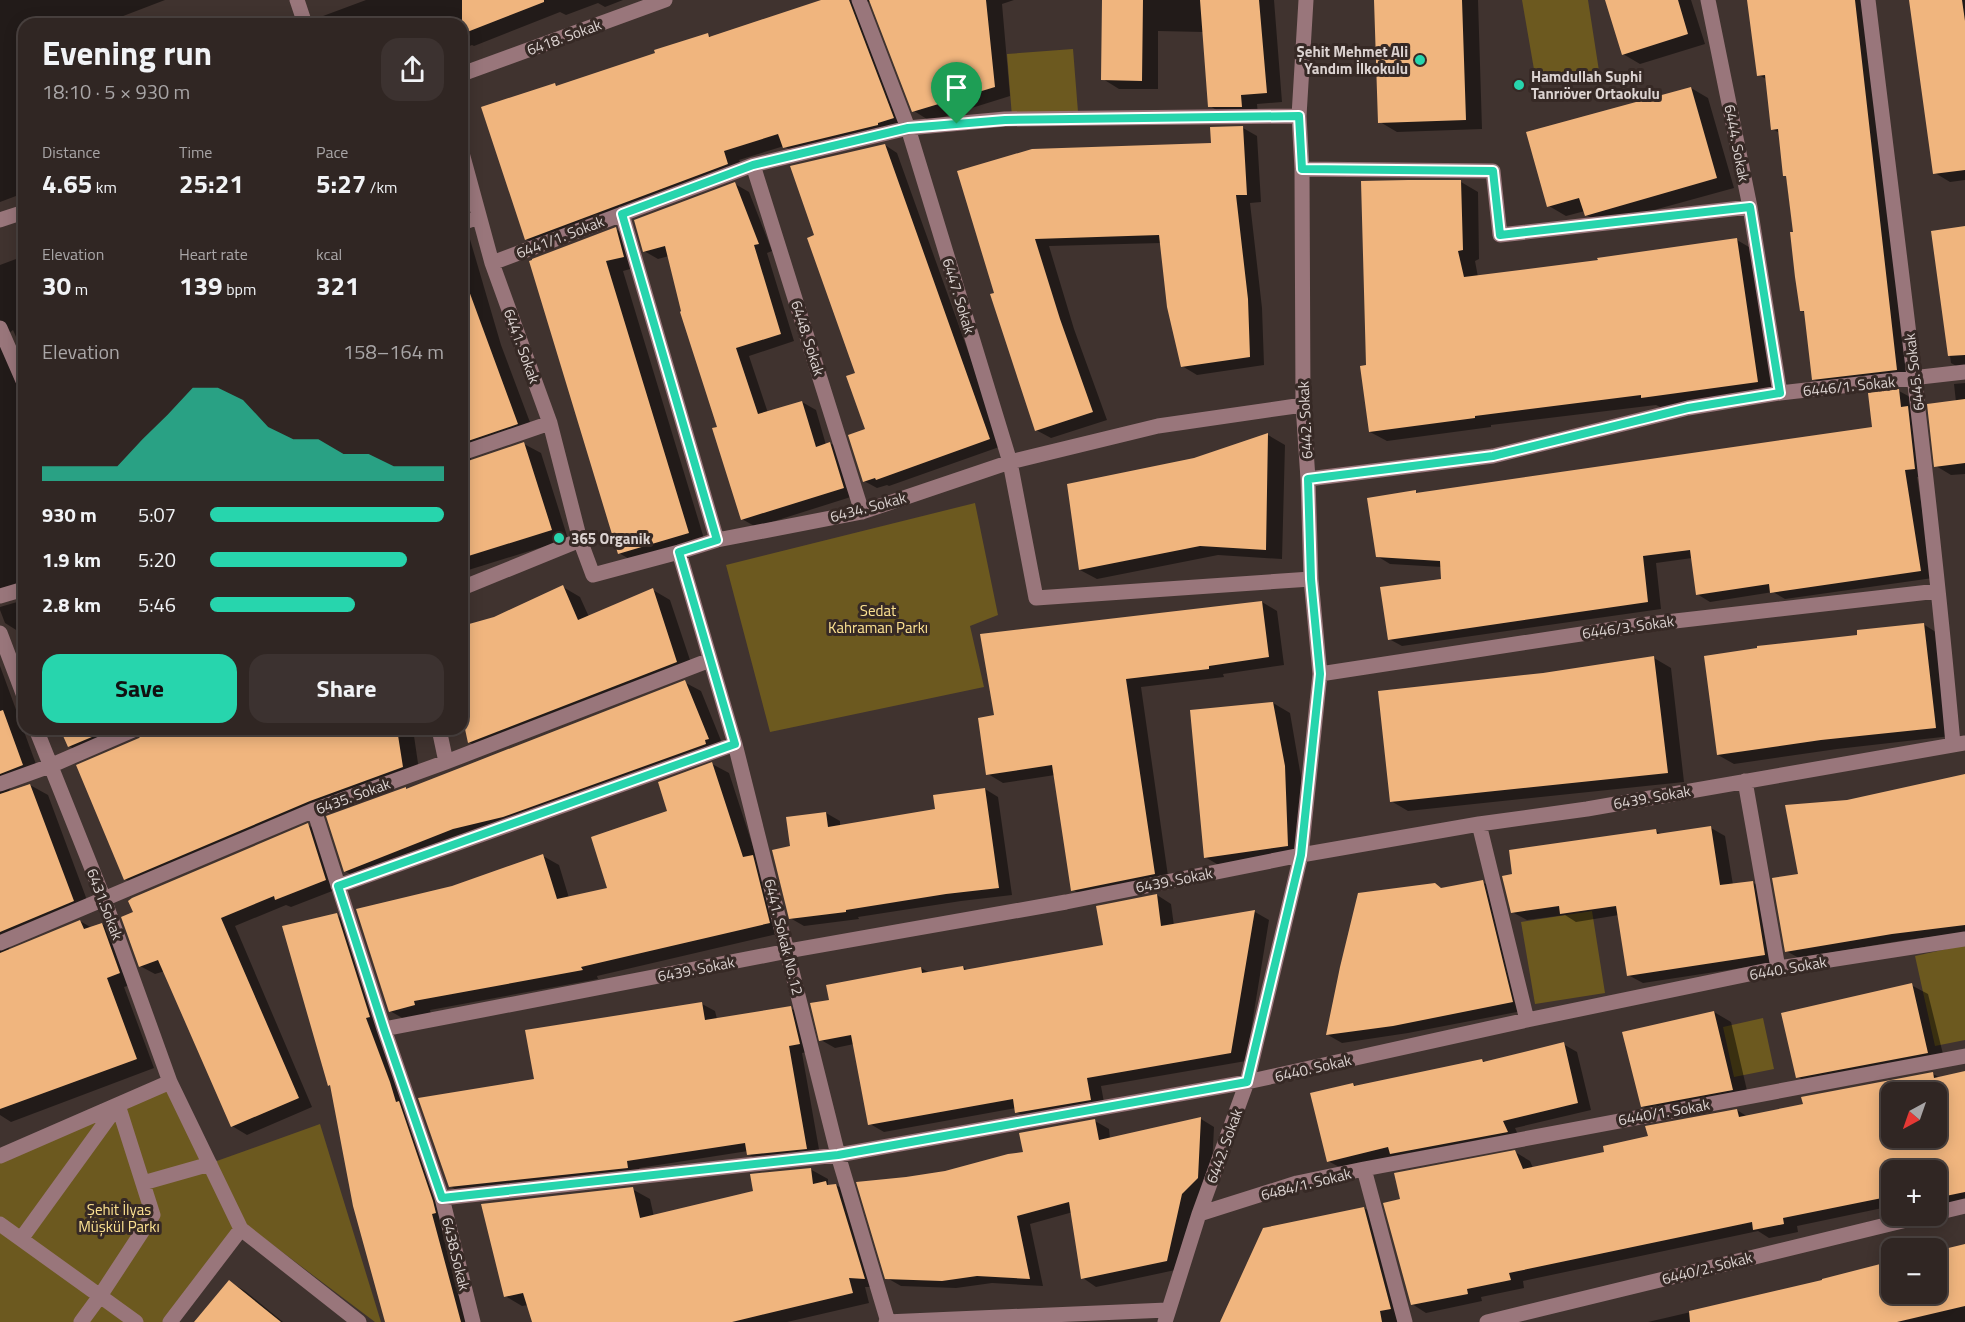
<!DOCTYPE html>
<meta charset="utf-8">
<style>
body{margin:0;font-family:"Titillium Web",sans-serif;background:#3c3230;color:#f1f3f6;height:100vh;display:flex;flex-direction:column;font-size:22px;white-space:nowrap}
*{box-sizing:border-box;margin:0}
p{font-size:20px;color:#a8a5a6}
.icon{flex:none;width:33px;height:33px;fill:none;stroke:currentColor;stroke-width:2;stroke-linecap:round;stroke-linejoin:round}
.map{position:relative;flex:1;overflow:hidden}
.sheet{position:absolute;left:18px;top:18px;width:450px;height:717px;display:flex;flex-direction:column;background:#302623;border-radius:18px;box-shadow:0 3px 15px #0003,0 0 0 2px #4b4341}
.sheet>*{flex:none}
.needle{width:39px;rotate:220deg}
.controls{position:absolute;left:1881px;top:1082px;display:grid;gap:12px}
.controls a{display:grid;place-items:center;width:66px;height:66px;border-radius:12px;background:#302623;box-shadow:0 3px 15px #0003,0 0 0 2px #4b4341;font-size:30px}
.pin{position:absolute;display:grid;place-items:center;width:51px;height:51px;color:#fff;margin:-62px -26px;border-radius:50% 50% 50% 0;rotate:-45deg;box-shadow:0 0 6px #0007}
.pin .icon{rotate:45deg}
.round{display:grid;place-items:center;flex:none;width:63px;height:63px;border-radius:18px;background:#3c3230}
.head{display:flex;align-items:center;justify-content:space-between;height:102px;padding:0 24px}
h1{font-size:33px;font-weight:700;line-height:45px}
.stats{display:grid;grid-template-columns:repeat(3,1fr);gap:9px;height:102px;padding:6px 24px}
.stats div{display:grid;align-content:center}
.stats b{font-size:26px;font-weight:700}
.stats small{font-size:16px;font-weight:400}
.stats p{font-size:16px}
.chart{height:168px;padding:12px 24px}
.chart p{display:flex;justify-content:space-between}
.chart svg{width:100%;height:108px;margin-top:6px;fill:#27d5ad;opacity:.7}
.primary-button{display:flex;gap:12px;margin-top:auto;padding:12px 24px}
.primary-button a{flex:1;height:69px;border-radius:18px;background:#27d5ad;color:#111;font-size:24px;font-weight:700;line-height:69px;text-align:center}
.primary-button a+a{background:#3c3230;color:#f1f3f6}
ul{padding:0 24px;list-style:none;font-size:20px}
li{display:grid;grid-template-columns:96px 72px 1fr;align-items:center;height:45px}
li i{height:15px;border-radius:8px;background:#27d5ad}
.map>svg:first-child{display:block}
</style>
<div class="map">
<svg width="1965" height="1322" viewBox="0 0 1965 1322">
<rect width="100%" height="100%" fill="#40332f"/>
<path fill="#6c591f" d="M1522 0H1588L1599 71 1536 81Z
M1073 49 1078 112 1012 117 1007 54Z
M975 503 998 615 970 626 984 687 770 732 726 565Z
M1592 911 1605 993 1535 1004 1521 922Z
M1965 945V1040L1935 1046 1915 956Z
M1763 1018 1774 1069 1734 1077 1723 1027Z
M170 1082 241 1229 170 1322H0V1156Z
M320 1124 381 1322H375L245 1224 214 1162Z"/>
<path fill="#0007" fill-rule="evenodd" d="M0 0H165L118 18 120 24H24V193L0 202Z
M366 0H623L605 7 598 3 566 15 560 12 474 46 472 45 462 49V24H316L315 19Z
M826 0H1014L1002 4 1010 96 930 121 914 111 872 1 868 2 865 8 909 127 801 156 784 146 739 160 744 173 543 248 526 239 555 84 558 87 657 54 707 35 712 37Z
M1104 0H1274L1282 102 1257 104 1258 115 1226 116 1210 106 1204 32 1158 31V89H1119L1103 79Z
M1375 0H1478L1482 129 1397 132 1380 122Z
M1606 0H1691L1705 44 1640 64 1623 54Z
M1749 0H1869L1912 378 1828 387 1813 379 1805 313 1801 310 1794 233 1780 133 1772 129 1766 79 1759 75Z
M1911 0H1965V180L1950 182 1935 173Z
M281 16 294 24H262Z
M1691 88 1708 98 1734 188 1603 224 1586 215 1585 211 1566 216 1549 206Z
M1243 128 1257 136 1261 202 1250 203 1262 308 1264 365 1197 375 1182 366 1161 243 1049 246 1074 329 1107 420 1051 438 1036 430 958 172 1213 144Z
M885 145 897 153 1002 446 889 486 887 485 877 488 864 481 867 430 857 374 816 236Z
M1461 182 1478 192 1479 259 1475 261 1478 277 1600 261 1737 240 1754 250 1775 391 1660 407 1656 405 1491 425V427L1387 441 1370 432 1367 366Z
M735 184 749 192 772 251 767 253 794 341 749 356 768 413 802 402 816 410 826 445 830 443 843 451 857 495 756 527 742 519 719 428 669 256 658 259 644 251Z
M462 194 470 216 465 218 469 236 501 345 534 433 471 456 470 462 524 444 541 453 568 539 462 572Z
M1965 228V371L1951 363 1933 232Z
M615 229 633 239 641 266 623 271 705 542 636 563 619 553 531 262Z
M24 256V355L13 330 9 333 24 379V400L22 401 24 406V594L15 596 10 601 0 596V265Z
M1965 383V474L1951 475 1936 466 1956 402 1954 384Z
M1899 391 1912 398 1927 476 1917 477 1933 578 1785 599 1773 592 1710 602 1697 594 1692 558 1656 563 1661 609 1402 646 1389 639 1442 581V567L1390 564 1377 556 1416 492 1419 494 1874 428Z
M1268 435 1285 445 1282 559 1218 555 1097 579 1080 570 1195 460Z
M563 587 580 597 589 617 653 590 670 600 694 672 486 752 469 742 462 708V627L494 618Z
M24 600V639L21 633 5 623 0 610V607Z
M1262 602 1277 611 1284 665 1223 674 1224 677 1141 687 1169 883 1088 899 1073 890 1055 775 1003 783 988 774 996 717Z
M1923 624 1939 634 1951 736 1837 749 1734 764 1718 755 1859 636Z
M1654 658 1671 668 1684 782 1408 811 1391 801 1544 674Z
M0 666 40 775 11 787 8 793 30 785 48 795 91 911 14 944 9 948V951L80 921 92 928 102 924 120 935 137 983 124 987 154 1068 11 1122 0 1115Z
M684 682 701 691 724 748 362 881 345 871 328 817 406 789 408 790Z
M1273 703 1290 713 1301 777 1304 856 1222 867 1205 857Z
M62 729H413L420 777 328 810 143 889 125 879 140 739 145 731 87 757 69 746Z
M712 764 729 773 757 859 786 932 597 976 598 979 430 1010 431 1014 406 1020 390 1011 452 888 543 856 559 865 569 898 609 889 668 812Z
M985 789 998 797 1012 895 961 901 858 917 859 919 804 926 790 918 791 847 826 813 840 821V826L936 810Z
M308 825 322 833 340 888 291 907 286 905 235 926 312 1107 247 1135 232 1126 165 971 155 974 140 966 135 913Z
M1711 828 1725 836 1733 885 1752 882 1767 891 1780 962 1643 983 1628 975 1619 915 1576 922 1565 915 1527 920 1512 912 1656 831 1663 835Z
M1482 882 1497 890 1527 1010 1408 1033 1342 1043 1328 1035 1443 889Z
M1965 891V933L1905 940 1799 958 1786 951Z
M1157 895 1171 904 1174 926 1255 912 1269 920 1246 1061 1101 1086 1105 1108 1031 1121 1017 1112 1016 1108 884 1132 870 1124 854 1044 835 1048 821 1040 831 1001 921 968 930 973 963 967 969 971 1105 946Z
M336 915 353 924 475 1322H387L332 1086 330 1085Z
M1911 985 1928 994 1945 1062 1815 1087 1798 1077Z
M702 1004 715 1011 717 1019 790 1008 803 1015 812 1051 802 1053 820 1155 761 1162 748 1154V1151L639 1168 641 1175 463 1194 450 1186 535 1080Z
M1714 1012 1731 1022 1749 1099 1659 1116 1642 1106Z
M1563 1044 1577 1052 1591 1110 1515 1128 1520 1139 1341 1168 1328 1161 1353 1084 1358 1087 1481 1060 1486 1062Z
M1965 1073V1202L1936 1208V1170H1892V1206L1797 1226 1798 1232 1769 1238 1758 1231 1523 1281 1524 1288 1481 1297 1482 1301 1426 1313 1412 1304 1401 1200 1515 1152 1530 1161 1533 1168 1606 1153 1650 1137 1737 1110 1748 1117 1933 1074 1940 1078ZM1892 1092H1936V1137H1892Z
M1201 1119 1214 1127 1211 1186 1180 1269 1096 1287 1083 1278 1073 1212 1030 1224 1043 1286 992 1283 956 1288 901 1286 887 1278 946 1172 1024 1154 1095 1121 1109 1129 1110 1139Z
M810 1169 828 1179V1185H836L853 1195 881 1287H865L869 1303 787 1322H533L528 1305 522 1306 505 1296 632 1189 650 1199 654 1217 755 1192Z
M1364 1208 1376 1215 1398 1322H1222Z
M1965 1246V1322H1648L1824 1281 1892 1293H1936Z
M230 1282 245 1291 283 1322H196Z"/>
<path fill="#f0b57e" fill-rule="evenodd" d="M462 0H544V2L462 34Z
M821 0H849L894 118 878 123V125L783 148 778 134 724 151 728 164 525 240 481 107 555 83 556 86 655 53 654 50 708 33 709 37Z
M869 0H986L995 87 912 112Z
M1102 0H1143L1142 81 1101 80Z
M1200 0H1259L1267 93 1241 95 1242 107H1208Z
M1374 0H1462L1466 120 1378 123Z
M1605 0H1678L1688 34 1622 55Z
M1747 0H1855L1897 370 1812 380 1804 311H1800L1795 277 1790 232H1793L1786 176H1783L1778 129 1771 130 1765 75 1757 76Z
M1909 0H1962L1965 21V170L1933 174Z
M1691 87 1717 178 1585 216 1579 198 1547 207 1526 132Z
M1243 126 1247 195H1236L1248 299 1250 357 1181 367 1167 307 1159 235 1035 239 1060 319 1093 412 1035 431 990 294 994 293 957 171 1032 149 1211 143 1210 127Z
M885 144 990 439 876 480 875 478 863 482 848 435 865 429 846 376 855 373 807 238 814 235 790 166Z
M1408 180H1461L1463 250 1458 251 1464 277 1598 260 1597 258 1737 238 1758 382 1641 398V395L1475 416V418L1369 432 1360 366 1366 365 1361 181Z
M735 182 759 244 754 245 781 334 736 348 758 414 802 401 816 447 830 442 844 488 741 520 712 428 717 427 680 312 681 311 665 246 643 252 634 220Z
M1965 226V355L1948 356 1931 231Z
M616 227 624 257 606 261 689 533 618 554 529 261 532 260V259Z
M462 280H465L518 424 462 443Z
M1899 389 1901 407 1908 406 1915 469 1905 470 1921 571 1770 593 1769 584 1696 595 1690 550 1643 556 1648 602 1388 640 1380 587 1441 579 1440 561 1376 557 1367 498 1416 490V493L1872 427 1868 393Z
M1965 399V463L1934 467 1927 404Z
M1268 433 1266 550 1200 546 1079 570 1067 484 1194 458Z
M524 442 552 530 462 558V463Z
M563 585 578 620 653 588 677 662 468 743 462 715V626L494 617Z
M1262 601 1269 657 1209 666V669L1126 679 1155 874 1071 891 1052 765 986 775 978 718 994 715 980 634Z
M1924 623 1936 728 1821 740 1717 755 1704 656 1757 648V646L1857 635V630Z
M1654 656 1668 773 1390 802 1378 691 1543 673Z
M685 680 709 739 705 740 706 744 503 817 453 829 344 872 326 816 406 787V789Z
M1273 702 1285 766 1288 846 1204 858 1190 710Z
M3 710 23 765 0 774V711Z
M60 729H111L68 747Z
M145 729H397L403 767 310 801 124 880 76 765 139 738 143 734Z
M712 762 743 857 753 855 770 923 581 967 583 970 414 1001 415 1005 389 1012 356 909 452 886 543 854 557 899 607 888 591 837 667 811 658 782Z
M1965 774V925L1892 934 1785 952 1772 878 1798 874 1785 805 1847 800Z
M30 784 74 901 0 932V794Z
M985 788 999 888 946 894 846 910V912L789 919 772 850 790 846 786 817 826 812 828 827 935 809 933 795Z
M308 823 326 880 275 900 274 896 221 918 299 1098 231 1127 158 960 139 967 121 917 133 912 128 901 132 898Z
M1711 826 1720 885 1753 881 1765 955 1627 976 1616 906 1560 914 1559 906 1511 913 1502 876 1512 874 1509 850 1656 829 1657 834Z
M1483 880 1513 1002 1393 1026 1326 1035 1340 967 1358 893 1435 883 1441 888Z
M1157 894 1161 926 1255 910 1231 1053 1087 1078 1091 1100 1015 1113 1013 1099 868 1125 851 1035 819 1041 810 1003 829 1000 826 985 921 967 922 973 963 966 964 970 1103 945 1096 906Z
M337 913 370 1017 366 1018 390 1082 396 1102 399 1101 433 1201 436 1213 432 1214 461 1322H385L353 1206 330 1085 328 1086 282 926Z
M80 920 84 929 102 923 120 973 107 978 137 1059 0 1109V953Z
M1912 983 1928 1053 1796 1078 1781 1013Z
M702 1002 705 1020 791 1006 800 1044 789 1046 807 1149 747 1155 745 1143 627 1161 628 1168 449 1187 418 1098 534 1079 525 1030Z
M1714 1011 1733 1090 1641 1107 1622 1032Z
M1564 1042 1578 1103 1503 1121 1508 1132 1390 1154 1388 1147 1327 1162 1310 1093 1353 1083 1354 1086 1482 1059 1483 1062Z
M1965 1071V1192L1936 1198V1170H1892V1196L1783 1218 1784 1224 1753 1230 1752 1222 1509 1273 1511 1280 1467 1289 1468 1294 1411 1305 1383 1203 1400 1199 1394 1173 1515 1150 1523 1169 1604 1152 1603 1146 1648 1136 1645 1126 1737 1109 1739 1117 1803 1104 1801 1097 1933 1072 1934 1078ZM1892 1092H1936V1137H1892Z
M1201 1117 1198 1178 1182 1194 1167 1261 1081 1279 1069 1202 1017 1216 1030 1279 977 1276 942 1281 885 1279 856 1182 906 1177 945 1171 1008 1154 1023 1152 1019 1133 1095 1119 1099 1140Z
M811 1168 813 1184 826 1181 827 1185 836 1184 865 1279 849 1278 853 1293 732 1322H532L523 1293 504 1297 481 1204 633 1187 640 1218 753 1191 750 1174Z
M1364 1207 1391 1309 1380 1311 1382 1322H1220L1263 1228Z
M1965 1244V1306L1897 1322H1690L1689 1311 1822 1280V1279L1892 1261V1293H1936V1251Z
M229 1280 281 1322H194Z"/>
<g fill="none" stroke-linecap="round" stroke-linejoin="round">
<path stroke="#99767b" stroke-width="15" d="M297 0 305 24
M859 0 908 128 1010 462 1036 598 1311 579
M1708 0 1750 207 1780 393
M1868 0C1898 248 1931 495 1953 744
M462 74 665 0
M462 153 492 263 550 423 580 540 593 575 679 552 717 540 862 512 1010 462 1158 426 1303 405
M753 165 862 512
M1302 169 1493 171 1500 235 1750 207
M622 214 717 540
M0 220 24 212
M462 223 479 217
M492 263 753 165 908 128 1005 119 1299 116
M0 328 24 383
M462 453 550 423
M1308 479 1493 456 1688 408 1780 393 1965 372
M679 552 735 744 838 1155 888 1322
M462 588 580 540
M0 596 24 589
M0 633 24 696
M1320 674 1640 625 1938 591
M36 729 104 899 170 1082 241 1229
M439 729 446 762
M1745 781 1778 968
M0 784 50 766 135 729
M314 810 384 1029 442 1198 473 1322
M1479 824 1527 1020
M338 886 735 744
M0 943 314 810 446 762 710 660
M384 1029 788 951 1066 902 1301 855 1479 824 1587 809 1965 743
M118 1105 153 1215 100 1296 136 1322
M0 1156 170 1082
M1364 1169 1965 1056
M143 1183 210 1164
M442 1198 838 1155 1247 1082 1527 1020 1778 968 1965 939
M1936 1213 1965 1206
M1199 1214 1297 1183 1364 1169 1405 1322
M0 1224 100 1296 81 1322
M21 1239 118 1105
M170 1322 241 1229 359 1322
M886 1322 1167 1310
M1165 1322 1199 1214 1247 1082 1301 855 1320 674 1311 579 1308 479 1303 405 1302 169 1299 116 1306 0
M1487 1322 1927 1215"/>
</g>
<g fill="none" stroke-linecap="round" stroke-linejoin="round">
<defs>
<path id="route" d="M1299 116 1302 169 1493 171 1500 235 1750 207 1780 393 1688 408 1493 456 1308 479 1311 579 1320 674 1301 855 1247 1082 838 1155 442 1198 384 1029 338 886 735 744 679 552 717 540 622 214 753 165 908 128 1005 120Z"/>
</defs>
<use href="#route" stroke="#fff" stroke-width="12"/>
<use href="#route" stroke="#27d5ad" stroke-width="8"/>
</g>
<g fill="#27d5ad" stroke="#362925" stroke-width="2">
<circle cx="1420" cy="60" r="6"/>
<circle cx="1519" cy="85" r="6"/>
<circle cx="559" cy="538" r="6"/>
</g>
<g text-anchor="middle" dominant-baseline="central" stroke-width="6" stroke-linejoin="round" paint-order="stroke">
<g font-size="15" fill="#dbd2d0" stroke="#362925">
<text transform="translate(564 37) rotate(-20)">6418. Sokak</text>
<text transform="translate(1737 143) rotate(79)">6444. Sokak</text>
<text transform="translate(560 237) rotate(-21)">6441/1. Sokak</text>
<text transform="translate(959 296) rotate(73)">6447. Sokak</text>
<text transform="translate(808 338) rotate(72)">6448. Sokak</text>
<text transform="translate(522 346) rotate(70)">6441. Sokak</text>
<text transform="translate(1914 372) rotate(-97)">6445. Sokak</text>
<text transform="translate(1849 386) rotate(-6)">6446/1. Sokak</text>
<text transform="translate(1305 420) rotate(-93)">6442. Sokak</text>
<text transform="translate(868 507) rotate(-15)">6434. Sokak</text>
<text transform="translate(1628 627) rotate(-8)">6446/3. Sokak</text>
<text transform="translate(353 796) rotate(-20)">6435. Sokak</text>
<text transform="translate(1652 797) rotate(-10)">6439. Sokak</text>
<text transform="translate(1174 880) rotate(-11)">6439. Sokak</text>
<text transform="translate(105 904) rotate(69)">6431.Sokak</text>
<text transform="translate(784 937) rotate(76)">6441. Sokak No.12</text>
<text transform="translate(1788 968) rotate(-10)">6440. Sokak</text>
<text transform="translate(696 969) rotate(-11)">6439. Sokak</text>
<text transform="translate(1313 1068) rotate(-13)">6440. Sokak</text>
<text transform="translate(1664 1112) rotate(-10)">6440/1. Sokak</text>
<text transform="translate(1224 1146) rotate(-70)">6442. Sokak</text>
<text transform="translate(1306 1184) rotate(-14)">6484/1. Sokak</text>
<text transform="translate(456 1254) rotate(76)">6438.Sokak</text>
<text transform="translate(1707 1268) rotate(-14)">6440/2. Sokak</text>
</g>
<g font-size="15" font-weight="bold" fill="#dbd2d0" stroke="#362925" text-anchor="start">
<text x="1408" y="51" text-anchor="end">Şehit Mehmet Ali<tspan x="1408" dy="17">Yandım İlkokulu</tspan></text>
<text x="1531" y="76">Hamdullah Suphi<tspan x="1531" dy="17">Tanrıöver Ortaokulu</tspan></text>
<text x="571" y="538">365 Organik</text>
</g>
<g font-size="15" fill="#fde292" stroke="#362925">
<text x="878" y="610">Sedat<tspan x="878" dy="17">Kahraman Parkı</tspan></text>
<text x="119" y="1209">Şehit İlyas<tspan x="119" dy="17">Müşkül Parkı</tspan></text>
</g>
</g>
</svg>
<div class="controls">
<a><svg class="needle" viewBox="-14 -14 28 28"><path d="M0-13l5 13h-10z" fill="#e53935"/><path d="M0 13l5-13h-10z" fill="#a8a5a6"/></svg></a>
<a>+</a>
<a>−</a>
</div>
<div class="pin" style="left:957px;top:124px;background:#1e9e55"><svg class="icon" aria-label="arrive" viewBox="0 0 24 24"><path d="M6 21V4h12l-3 4 3 4H6"/></svg></div>
<section class="sheet">
<div class="head"><div><h1>Evening run</h1><p>18:10 · 5 × 930 m</p></div><a class="round"><svg class="icon" aria-label="share" viewBox="0 0 24 24"><path d="M12 15V3M7 8l5-5 5 5M5 13v7h14v-7"/></svg></a></div>
<div class="stats">
<div><p>Distance</p><b>4.65<small> km</small></b></div>
<div><p>Time</p><b>25:21</b></div>
<div><p>Pace</p><b>5:27<small> /km</small></b></div>
</div>
<div class="stats">
<div><p>Elevation</p><b>30<small> m</small></b></div>
<div><p>Heart rate</p><b>139<small> bpm</small></b></div>
<div><p>kcal</p><b>321</b></div>
</div>
<div class="chart"><p><span>Elevation</span>158–164 m</p>
<svg viewBox="0 0 160 44" preserveAspectRatio="none"><path d="M0 44V38L10 38L20 38L30 38L40 27L50 17L60 6L70 6L80 11L90 22L100 27L110 27L120 33L130 33L140 38L150 38L160 38V44z"/></svg>
</div>
<ul>
<li><b>930 m</b>5:07<i style="width:100%"></i></li>
<li><b>1.9 km</b>5:20<i style="width:84%"></i></li>
<li><b>2.8 km</b>5:46<i style="width:62%"></i></li>
</ul>
<div class="primary-button"><a>Save</a><a>Share</a></div>
</section>
</div>
